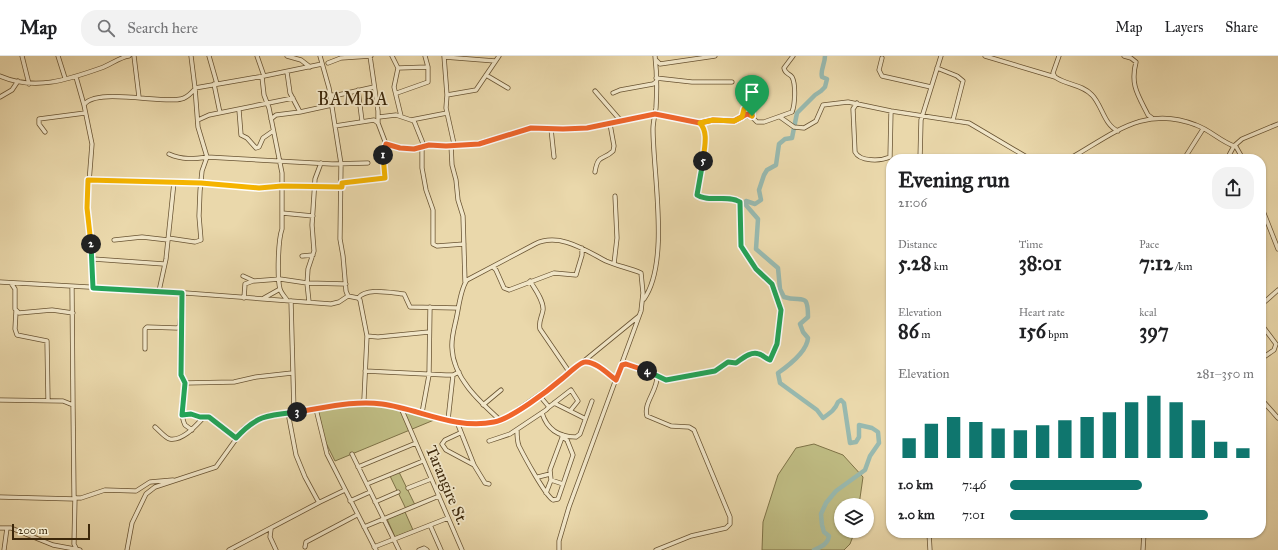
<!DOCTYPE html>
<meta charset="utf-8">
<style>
body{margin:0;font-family:"IM FELL Great Primer",serif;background:#f2f2f2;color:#202124;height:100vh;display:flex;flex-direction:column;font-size:15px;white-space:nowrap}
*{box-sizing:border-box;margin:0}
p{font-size:13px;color:#757577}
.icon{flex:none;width:22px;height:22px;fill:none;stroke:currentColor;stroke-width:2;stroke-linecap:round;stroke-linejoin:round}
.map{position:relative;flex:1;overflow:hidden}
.panel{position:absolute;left:886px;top:98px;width:380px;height:384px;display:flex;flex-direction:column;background:#fff;border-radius:16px;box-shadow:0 1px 3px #0004}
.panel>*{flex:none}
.fabs{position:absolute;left:834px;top:442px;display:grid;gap:8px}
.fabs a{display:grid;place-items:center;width:40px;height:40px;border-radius:50%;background:#fff;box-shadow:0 1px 3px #0004;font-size:20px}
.scale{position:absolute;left:12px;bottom:10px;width:78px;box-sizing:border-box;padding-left:4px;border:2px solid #3c270a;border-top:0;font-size:11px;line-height:14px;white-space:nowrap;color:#3c270a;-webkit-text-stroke:3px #f1e6c8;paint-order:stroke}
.pin{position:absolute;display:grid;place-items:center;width:34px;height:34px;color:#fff;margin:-41px -17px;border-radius:50% 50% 50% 0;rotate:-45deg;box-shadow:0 0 4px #0007}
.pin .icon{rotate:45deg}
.km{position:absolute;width:20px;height:20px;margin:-10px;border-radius:50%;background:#222;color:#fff;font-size:11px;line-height:20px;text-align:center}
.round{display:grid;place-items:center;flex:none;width:42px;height:42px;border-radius:16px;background:#f2f2f2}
.headline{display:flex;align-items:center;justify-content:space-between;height:68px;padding:0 12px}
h1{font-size:22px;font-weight:700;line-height:30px}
.figures{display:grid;grid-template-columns:repeat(3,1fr);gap:6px;height:68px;padding:4px 12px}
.figures div{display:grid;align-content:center}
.figures b{font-size:20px;font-weight:700}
.figures small{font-size:11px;font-weight:400}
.figures p{font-size:11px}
.chart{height:112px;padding:8px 12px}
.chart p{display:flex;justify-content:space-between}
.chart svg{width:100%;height:72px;margin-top:4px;stroke:#0f766e;stroke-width:6}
ul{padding:0 12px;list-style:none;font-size:13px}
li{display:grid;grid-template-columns:64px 48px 1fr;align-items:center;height:30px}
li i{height:10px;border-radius:5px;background:#0f766e}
header{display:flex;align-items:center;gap:24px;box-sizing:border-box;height:56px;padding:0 20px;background:#fff;border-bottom:1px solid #e0e0e0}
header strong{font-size:19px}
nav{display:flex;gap:22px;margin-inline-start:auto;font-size:14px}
.search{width:280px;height:36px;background:#f2f2f2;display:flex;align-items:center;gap:10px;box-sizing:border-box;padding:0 14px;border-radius:16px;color:#757577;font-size:15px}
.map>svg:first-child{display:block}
</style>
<header>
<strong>Map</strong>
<div class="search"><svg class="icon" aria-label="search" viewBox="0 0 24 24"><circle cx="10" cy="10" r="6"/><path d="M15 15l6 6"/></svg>Search here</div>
<nav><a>Map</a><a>Layers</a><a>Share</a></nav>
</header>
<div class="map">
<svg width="1278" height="494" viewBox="0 0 1278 494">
<rect width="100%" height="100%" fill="#ead8ab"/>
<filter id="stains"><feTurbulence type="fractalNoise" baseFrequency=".005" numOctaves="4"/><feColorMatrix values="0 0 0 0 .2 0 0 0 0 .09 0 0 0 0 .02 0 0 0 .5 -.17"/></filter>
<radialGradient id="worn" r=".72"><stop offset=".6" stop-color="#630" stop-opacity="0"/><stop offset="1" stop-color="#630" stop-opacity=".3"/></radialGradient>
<path fill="#bfbc83" stroke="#7e7246" d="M358 349C387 348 408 356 434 364L335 405 325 385 318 355Z
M814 388 843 399 863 421 859 449H841V475H855L850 488 844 494H762L763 466 778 419 796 392Z
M399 416 415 449 406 453 390 420Z
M405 456 413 474 395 481 387 463Z"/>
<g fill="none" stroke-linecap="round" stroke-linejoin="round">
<path stroke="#98b9af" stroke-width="4.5" d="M814 494C821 491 828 488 829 480L824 476 822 469 821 458 826 447 836 435 865 414 870 400 879 387 878 376 872 372 859 369V381L856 386 850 387 844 347 841 344 838 346C835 354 830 357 823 362L817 354 780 327 778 317C788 310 807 296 808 282L803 276 800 268 808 261C808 235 802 247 784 241L780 233 778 212 756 193 758 163 745 148 746 145 755 148 761 144 759 134 764 119 767 114 776 109 779 88 785 83 792 82 797 57 815 39 821 35 825 31 827 23 822 21C820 14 825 8 825 0"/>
<defs>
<path id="minor" d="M22 0 29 28
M58 0 65 22
M134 0 139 41
M191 0 195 32
M209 0 217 28
M257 0 264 20 322 8
M287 0 301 4 310 11
M370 0 378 55V67
M392 0 398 12 394 31 401 60
M444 0 447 39
M985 0 1055 21
M1059 0 1053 17 1055 21C1066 29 1082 28 1092 39 1102 49 1104 69 1118 75
M1124 0 1131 2 1136 6C1130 29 1138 39 1148 59L1152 62
M444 1 495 5
M882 2 879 14 882 20 931 31
M656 4 660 8 715 0
M328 7 341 2 371 0
M398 12 428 11
M937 12 957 20 963 25 953 64
M287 16 290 37 300 56 332 49
M486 19 508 32
M0 20C35 35 67 24 101 12 110 9 120 1 129 0
M76 21 84 49
M262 21 264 39 269 52 282 117V173C278 184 277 222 280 233 281 237 285 241 287 244
M656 22 692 26H732
M214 28 220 57
M358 34 362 65
M595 35 621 65
M397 37 428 26V11L425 0
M613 37 620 34 653 28 656 26
M330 39H338L374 31
M0 41 12 34 18 25
M857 47 853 53 855 96C860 106 881 105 890 101L891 55
M239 54 241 79 247 82 256 92 259 91 263 82 273 75
M379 61 396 59 414 65 424 90
M742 61 744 53 749 50 751 53 752 60
M780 61 794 71 804 72 816 65 823 49 848 46 891 55 969 67 1030 103
M271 63 276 59 300 56
M198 64 209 59 293 42
M411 64 447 57
M335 70 374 64 378 67 386 88 400 92 414 93 429 89 446 90 479 87 531 72 563 73 587 72 655 58 700 67 713 64 734 65 750 59 757 66H764L792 56C795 49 796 28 792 21 789 17 785 18 784 12L793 0
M551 73 554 101
M45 76 39 68V63L85 57
M454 88 446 52 447 39 476 34 499 0
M451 89 452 109 456 124 458 144 463 160 465 226
M1235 89 1243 103
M422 91V112L426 134 433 154V188L437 190 464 188
M169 98C182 104 194 103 207 101L332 108 368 107
M920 103 921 64 941 0
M1069 103C1112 79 1144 48 1196 69 1210 74 1220 85 1234 90L1242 83 1278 68
M1184 103 1203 73
M1227 103 1234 90
M595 116C598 97 603 105 613 95L614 90 610 68
M88 127 91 125H100L201 127 259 132 282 130 342 131
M342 127 385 122 382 104 386 88
M1261 150 1278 193
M282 157 313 160
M168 182 195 186 201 184 199 160 200 135 202 115 207 101 198 71 195 32 264 20
M114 184 142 181 168 184
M302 200 313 199
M93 203 164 208
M614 208 617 182 615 140
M493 211 496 214 504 232 509 234 554 217 576 219 582 199V192
M243 220 254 225 280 223 307 227 309 246
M530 225C535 233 544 245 543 254 542 261 538 266 540 273L570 317
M0 226 159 235 331 248 339 246 348 240
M11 227 15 233V253L19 257 52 254 73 257
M308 227 346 228
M307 228 308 213 314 195 312 169 315 123 321 107
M72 231 73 349
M93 232V203L87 152 92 88 84 49C94 31 163 48 181 43 187 42 190 38 194 34
M159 235 166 203 174 126
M244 242 245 228 253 225
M264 242 280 233
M358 242C367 231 391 237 404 238L410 251 458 252
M644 243C670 206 653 118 653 73 653 66 655 59 656 52 657 35 657 17 655 0
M291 245 294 356
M1261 249 1278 234
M16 255 15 273 17 279 47 285 48 344
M1261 268 1276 288 1274 294 1261 303
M180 270 182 277 181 319 185 327 234 326 256 321 292 317
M367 280 378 281 429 276
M145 293V273L147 271 177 272 180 270 182 237
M582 306C594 304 607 318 616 324
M622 309C631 307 650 314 657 320 658 334 643 347 647 360L671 370 689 371 694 374 730 461V468L726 472 691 480 656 494
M365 315 446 319H453L459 316
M657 320 666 324 677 322 715 315 728 306 736 307C742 303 750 295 759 298 763 299 766 303 771 304L777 288 781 254 772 228 756 213 741 190 740 146C728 138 709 147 697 139 696 132 700 125 701 118 704 105 709 76 700 67
M185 327C183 340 179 357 185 369L192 374
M1261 343 1278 362
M0 344 63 345 73 349 74 440 75 442H81L105 434 136 435 150 426 173 424
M362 347 383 348 457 366 493 367 507 361 562 323 639 260
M554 347 584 362
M483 349 501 334
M549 351 571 334 578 345 570 355
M401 352 462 494
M316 353 327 398 376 494
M291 357 289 362 296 399 305 421 318 445 320 446 345 434
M422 357 429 319 430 251
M542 357C547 373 559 381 576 381L580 378 592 345
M182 359 191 358 200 361H209L236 382
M448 364 453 319
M500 364C480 346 453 322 452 292 451 281 455 270 457 259 459 249 461 232 467 224L535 188C559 176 585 194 606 205 617 210 630 212 641 217L643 237 641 255 569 451 559 485V494
M457 366 474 409 485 427 489 428
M155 371C159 374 165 382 170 383 184 385 197 368 205 360
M517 374C517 380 517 385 519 390 524 400 545 439 553 444L558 443 573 399 567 384 562 381
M460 377 445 384 442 388 446 394 474 409
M489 385 510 378 546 354 549 351 539 339
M352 398 399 494
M358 411 416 387
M538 421 550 418
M551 424 563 428
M367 428 423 405
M408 432 431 423
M546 437 551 424 550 414 563 379
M0 441 75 443
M75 441 74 488 77 494
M350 445 370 436
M375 446 398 436
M430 469 441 494
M364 471 439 440
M0 472H11L53 489 80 494
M271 473 270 481 276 494
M929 477 930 494
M305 491 306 486 357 459
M374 491 448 462
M4 494 7 472
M127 494 132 467 146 438 155 431 216 411 244 372 254 365 269 359 361 347 364 343 367 280 360 244 358 242 348 240 346 235 343 200 340 183 341 108 329 32 320 0
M229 494 320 446
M419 494 424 492 427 494
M1143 494 1144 477"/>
</defs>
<use href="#minor" stroke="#685332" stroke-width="5"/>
<use href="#minor" stroke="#f1e6c8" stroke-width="3.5"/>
</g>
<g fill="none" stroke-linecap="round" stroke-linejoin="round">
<defs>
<path id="split-1" d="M383 99 386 88 400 92 414 93 429 89 446 90 479 88 531 72 563 73 587 72 655 58 700 67 713 64 734 65 747 58 752 60"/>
<path id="split-2" d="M91 188 87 152 88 124 201 127 259 132 282 130 342 131V127L385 122 383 99"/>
<path id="split-3" d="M91 188 93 232 182 237 181 319 185 327 182 359 191 358 200 361H209L236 382C257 359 268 359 297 356"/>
<path id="split-4" d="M297 356C324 352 354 344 382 348 419 353 456 374 494 366 511 363 549 334 563 322 567 319 580 306 585 306 595 305 608 318 616 324L622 309 626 308 647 315"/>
<path id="split-5" d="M647 315 666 324 715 315 728 306 736 307C742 303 750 295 759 298 763 299 766 303 770 304L777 288 781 254 772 228 756 213 741 190 740 146C728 138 708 147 697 139L703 105"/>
<path id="split-6" d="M703 105C704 92 709 77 700 67L713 64 734 65 742 61 744 53 749 50 752 53V60"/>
</defs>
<use href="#split-1" stroke="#fff" stroke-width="8"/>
<use href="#split-2" stroke="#fff" stroke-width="8"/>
<use href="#split-3" stroke="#fff" stroke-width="8"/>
<use href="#split-4" stroke="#fff" stroke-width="8"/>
<use href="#split-5" stroke="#fff" stroke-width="8"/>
<use href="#split-6" stroke="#fff" stroke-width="8"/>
<use href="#split-1" stroke="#f0652b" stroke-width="5"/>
<use href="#split-2" stroke="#f5b400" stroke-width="5"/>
<use href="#split-3" stroke="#22a559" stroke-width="5"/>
<use href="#split-4" stroke="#f0652b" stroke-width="5"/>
<use href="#split-5" stroke="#22a559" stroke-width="5"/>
<use href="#split-6" stroke="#f5b400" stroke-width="5"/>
</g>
<g text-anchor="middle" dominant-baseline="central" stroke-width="3.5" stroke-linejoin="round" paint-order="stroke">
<g font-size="16" fill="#3c270a" stroke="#f1e6c8">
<text transform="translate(447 429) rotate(67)">Tarangire St.</text>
</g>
<g font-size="18" letter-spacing="1" fill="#3c270a" stroke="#f1e6c8">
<text x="353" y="43">BAMBA</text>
</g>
</g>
<rect width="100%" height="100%" filter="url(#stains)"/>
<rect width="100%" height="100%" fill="url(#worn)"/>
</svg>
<div class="fabs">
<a><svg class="icon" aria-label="layers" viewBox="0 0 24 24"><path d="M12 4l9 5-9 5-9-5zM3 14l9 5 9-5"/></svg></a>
</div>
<div class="scale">200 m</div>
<div class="pin" style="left:752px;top:60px;background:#1e9e55"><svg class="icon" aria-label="arrive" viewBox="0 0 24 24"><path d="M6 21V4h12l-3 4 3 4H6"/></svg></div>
<b class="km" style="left:383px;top:99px">1</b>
<b class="km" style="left:91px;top:188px">2</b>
<b class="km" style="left:297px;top:356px">3</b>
<b class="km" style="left:647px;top:315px">4</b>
<b class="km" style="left:703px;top:105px">5</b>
<section class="panel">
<div class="headline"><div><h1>Evening run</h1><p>21:06</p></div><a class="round"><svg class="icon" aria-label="share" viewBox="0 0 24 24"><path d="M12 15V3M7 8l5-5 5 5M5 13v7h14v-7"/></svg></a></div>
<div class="figures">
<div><p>Distance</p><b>5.28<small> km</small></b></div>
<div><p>Time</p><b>38:01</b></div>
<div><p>Pace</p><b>7:12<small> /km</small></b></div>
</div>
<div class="figures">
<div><p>Elevation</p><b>86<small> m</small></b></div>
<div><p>Heart rate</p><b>156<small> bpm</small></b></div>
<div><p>kcal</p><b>397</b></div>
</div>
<div class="chart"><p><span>Elevation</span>281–350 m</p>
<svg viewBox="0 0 160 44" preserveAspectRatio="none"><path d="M5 44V32M15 44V23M25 44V19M35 44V22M45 44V26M55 44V27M65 44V24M75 44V21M85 44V19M95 44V16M105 44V10M115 44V6M125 44V10M135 44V21M145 44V34M155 44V38"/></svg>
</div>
<ul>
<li><b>1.0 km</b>7:46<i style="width:54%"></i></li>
<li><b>2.0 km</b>7:01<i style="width:81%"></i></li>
</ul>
</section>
</div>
